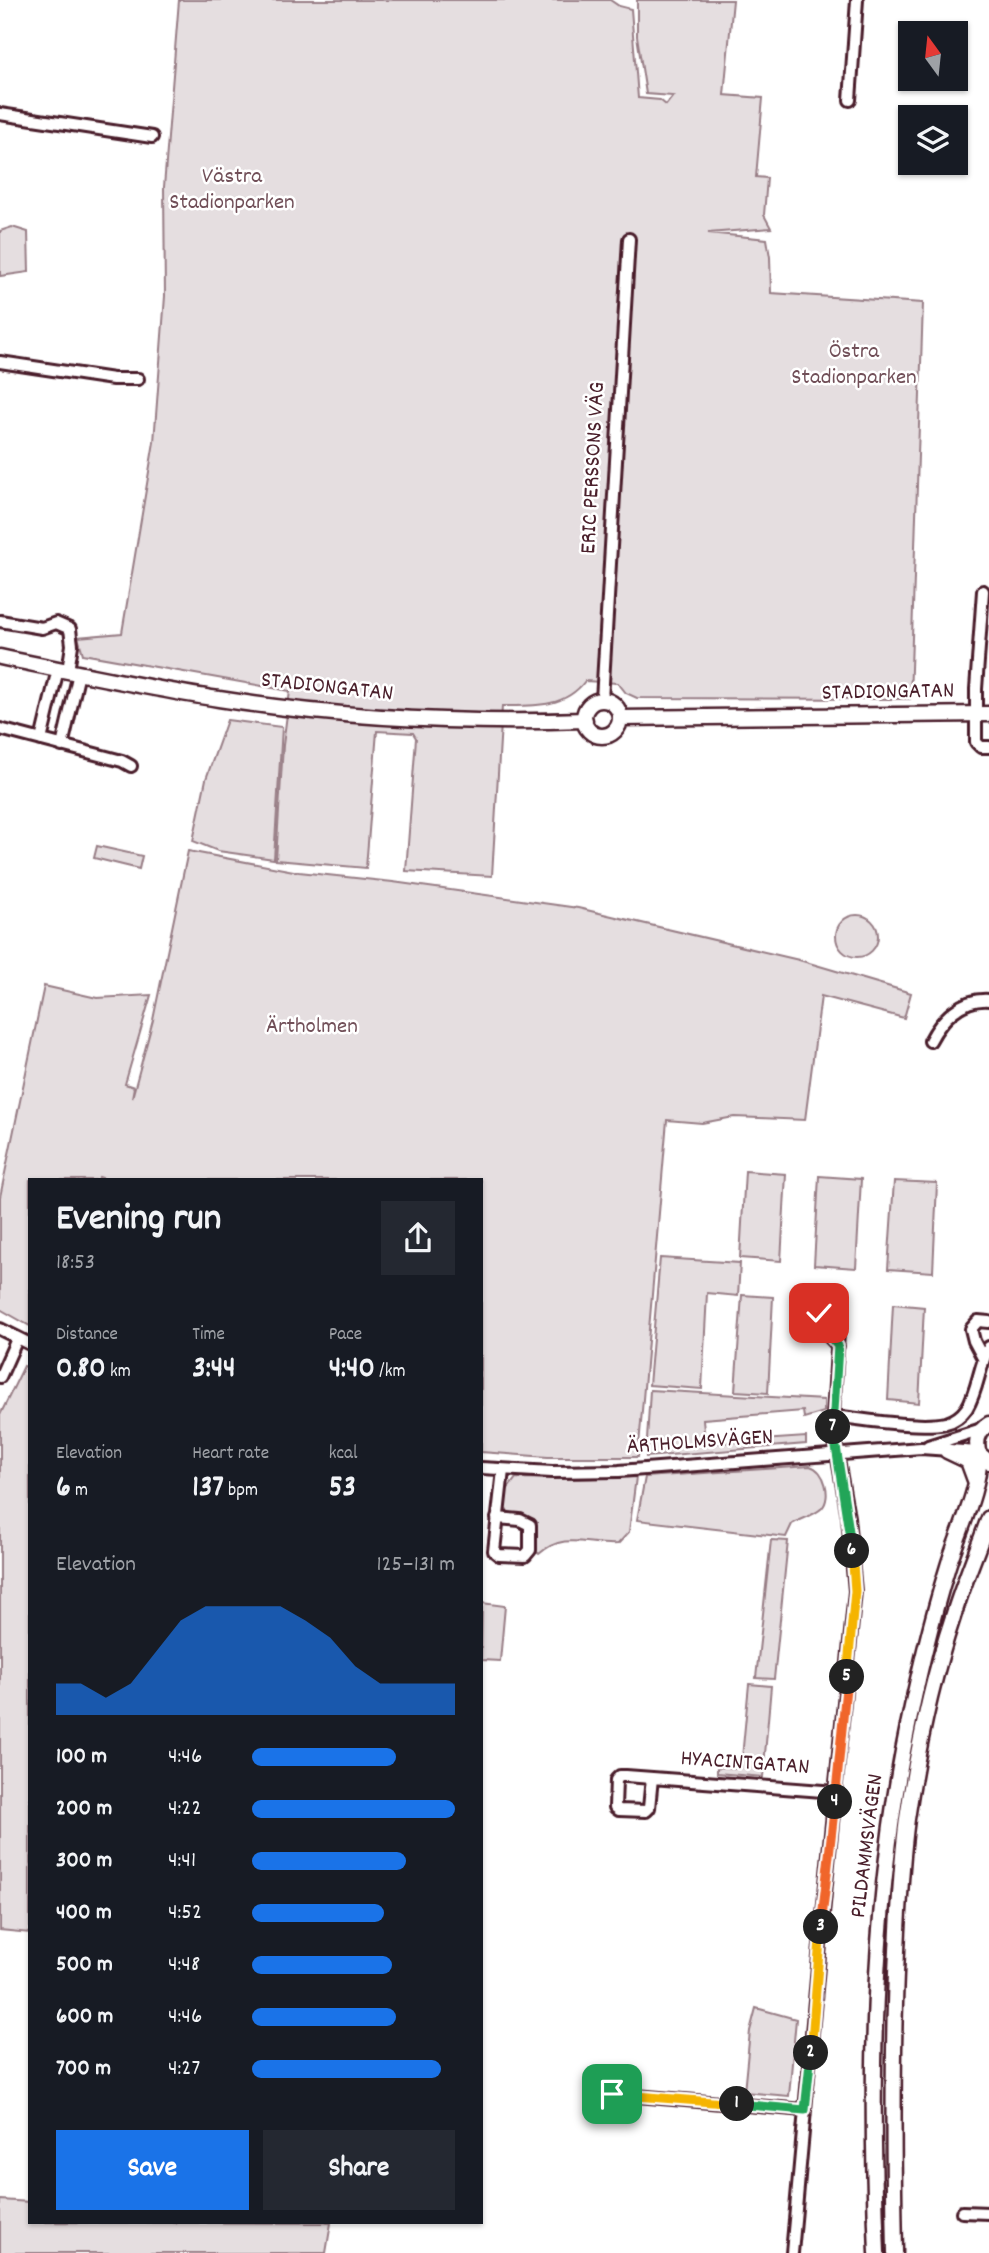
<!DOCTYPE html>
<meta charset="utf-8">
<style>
body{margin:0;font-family:Dekko,sans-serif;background:#242831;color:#f1f3f6;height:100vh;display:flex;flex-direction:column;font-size:26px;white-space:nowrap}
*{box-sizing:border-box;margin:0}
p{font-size:23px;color:#9ea1a6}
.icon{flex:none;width:38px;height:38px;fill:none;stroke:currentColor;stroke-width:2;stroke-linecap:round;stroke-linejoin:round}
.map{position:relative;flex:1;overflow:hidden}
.details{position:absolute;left:28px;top:1178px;width:455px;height:1046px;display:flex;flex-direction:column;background:#171b24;border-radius:0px;box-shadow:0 2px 5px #0004}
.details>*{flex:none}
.needle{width:46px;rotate:345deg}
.fabs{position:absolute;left:898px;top:21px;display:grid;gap:14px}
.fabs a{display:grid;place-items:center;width:70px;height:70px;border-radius:0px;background:#171b24;box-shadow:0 2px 5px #0004;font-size:35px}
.pin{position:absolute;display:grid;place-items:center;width:60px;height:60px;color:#fff;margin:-30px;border-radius:14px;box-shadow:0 4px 10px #0006}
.km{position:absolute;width:35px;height:35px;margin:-18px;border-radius:50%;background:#222;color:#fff;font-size:19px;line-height:35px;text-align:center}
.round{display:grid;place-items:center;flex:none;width:74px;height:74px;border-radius:0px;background:#242831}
.headline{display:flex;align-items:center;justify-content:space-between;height:119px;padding:0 28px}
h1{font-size:38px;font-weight:700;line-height:52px}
.figures{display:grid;grid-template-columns:repeat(3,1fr);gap:10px;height:119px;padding:7px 28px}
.figures div{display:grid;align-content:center}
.figures b{font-size:30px;font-weight:700}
.figures small{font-size:19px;font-weight:400}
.figures p{font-size:19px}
.chart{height:196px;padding:14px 28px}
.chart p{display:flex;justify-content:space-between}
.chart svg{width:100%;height:126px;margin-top:7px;fill:#1a73e8;opacity:.7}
.action{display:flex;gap:14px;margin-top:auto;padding:14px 28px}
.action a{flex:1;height:80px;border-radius:0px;background:#1a73e8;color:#fff;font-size:28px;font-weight:700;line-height:80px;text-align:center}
.action a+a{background:#242831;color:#f1f3f6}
ul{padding:0 28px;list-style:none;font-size:23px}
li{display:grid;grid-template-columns:112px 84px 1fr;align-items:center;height:52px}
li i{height:18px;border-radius:9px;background:#1a73e8}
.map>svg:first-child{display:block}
</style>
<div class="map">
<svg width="989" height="2253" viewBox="0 0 989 2253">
<rect width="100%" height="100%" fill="#fff"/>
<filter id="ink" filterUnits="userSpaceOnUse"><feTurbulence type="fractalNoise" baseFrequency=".0143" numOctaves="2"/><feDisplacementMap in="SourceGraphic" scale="14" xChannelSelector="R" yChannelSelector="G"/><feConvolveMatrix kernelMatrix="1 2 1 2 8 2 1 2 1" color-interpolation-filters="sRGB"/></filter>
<g filter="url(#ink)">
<path fill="#e5dee0" stroke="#987e86" stroke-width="2" d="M179 0H610L619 6 631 9 638 98 660 100 666 105 673 96 646 94 637 36V0H733L724 95 763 98 756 177 767 178 764 215 771 228 708 233 767 239 770 257 771 293 923 303 910 699 637 698 626 693 618 683 585 681C565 708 533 706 502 706L492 876 406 871 416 738 413 733 377 731 366 868 276 860 283 745 290 691 83 654 78 637 122 633 154 442 165 296 164 187Z
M12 227 28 232 29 272 0 276V231Z
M227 720 282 727 274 859 218 851 193 841 206 779Z
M97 846 142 856 139 869 94 858Z
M188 851 299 872 393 882 578 908 799 960 911 993 904 1018 821 996 805 1120 734 1117 702 1123 667 1120 638 1457H548L481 1452V1180H108L99 1177 98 1180H30V1326L0 1309V1197L44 986 97 998 151 995 125 1084 134 1087 132 1098 153 1020Z
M836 936a21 21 0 1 1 42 0a21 21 0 1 1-42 0Z
M745 1171 786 1174 781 1261 740 1258Z
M819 1176 861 1179 856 1268 814 1265Z
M894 1181 937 1183 933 1272 888 1269Z
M660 1258 740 1263 738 1296 707 1293 702 1389 649 1385Z
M742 1295 773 1297 768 1393 735 1391Z
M893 1304 924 1307 919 1403 888 1400Z
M24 1366 30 1368V1933L0 1930V1415Z
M650 1390 824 1400V1412L804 1418 803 1411 703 1419 705 1444 806 1437V1444L646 1457Z
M810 1466C825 1470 832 1497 822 1508 815 1515 801 1519 792 1524L786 1537 637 1520 645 1477Z
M636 1477 629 1532 618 1544C587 1546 565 1531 539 1554L537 1552 536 1523 534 1519 515 1516 505 1509 507 1490 516 1478 568 1479Z
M771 1540 788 1541 774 1679 756 1678Z
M482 1603 505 1606 500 1661 481 1660Z
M749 1684 771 1686 763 1777 717 1773V1767L741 1768Z
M756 2008 796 2019 789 2096 744 2092 750 2031Z
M0 2200 30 2202V2222L331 2223 326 2253H0Z"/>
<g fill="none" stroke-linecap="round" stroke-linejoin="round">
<defs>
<path id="minor" d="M850 100 857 0
M0 114 152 137
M0 362 113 379H138
M983 591 976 689V742L981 747H989
M0 621 42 628 56 623 70 629 72 645 68 671
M602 700 629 239
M0 729 122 761 131 766
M41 740 58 669
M62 746 79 673
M930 1041C942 1018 962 998 989 1000
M0 1329 30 1344
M983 1358 974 1341 971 1329 978 1321 989 1322
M0 1377 17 1339
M833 1416C862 1419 919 1429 946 1423 954 1421 962 1415 967 1408 978 1390 979 1366 989 1347
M928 1446 982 1429
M481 1468 552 1472 619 1471 921 1448 978 1452
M497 1518 520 1520 530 1525V1550L525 1556 499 1555 494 1551 503 1470
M652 1778 649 1808 646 1811 619 1810 615 1807 616 1780 620 1776H626L836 1792
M612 2094 805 2110
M962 2212 989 2213
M792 2253 821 1934 855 1591 848 1517 834 1436 833 1416 839 1316 833 1309 823 1310 817 1318 822 1329 838 1346"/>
<path id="major" d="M0 657C73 672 146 688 219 699 340 718 462 724 585 720
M584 718a18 18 0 1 1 36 0a18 18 0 1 1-36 0Z
M620 718 989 714
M989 1424C977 1431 975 1442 979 1454L989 1462
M947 1451 968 1461 975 1480
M877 2253C870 2085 872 1917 903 1751 915 1689 929 1627 948 1566 957 1536 982 1484 979 1454
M895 2253C893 2152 892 2052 897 1951 899 1907 901 1863 907 1819 917 1751 931 1683 953 1617 963 1584 977 1551 989 1518"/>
</defs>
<use href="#minor" stroke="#4a1f2b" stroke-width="16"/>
<use href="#major" stroke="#4a1f2b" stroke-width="19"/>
<use href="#minor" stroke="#fff" stroke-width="10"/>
<use href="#major" stroke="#fff" stroke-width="14"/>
</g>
</g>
<g fill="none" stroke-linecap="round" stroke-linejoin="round" filter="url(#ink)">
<defs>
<path id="split-1" d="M612 2094 737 2104"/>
<path id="split-2" d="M737 2104 805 2110 811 2053"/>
<path id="split-3" d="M811 2053 821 1927"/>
<path id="split-4" d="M821 1927 835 1802"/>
<path id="split-5" d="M835 1802 847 1677"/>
<path id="split-6" d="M847 1677 855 1591 852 1551"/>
<path id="split-7" d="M833 1427 852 1551"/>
<path id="split-8" d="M819 1313 818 1323 838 1346 833 1427"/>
</defs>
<use href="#split-1" stroke="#fff" stroke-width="14"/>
<use href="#split-2" stroke="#fff" stroke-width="14"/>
<use href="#split-3" stroke="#fff" stroke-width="14"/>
<use href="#split-4" stroke="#fff" stroke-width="14"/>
<use href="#split-5" stroke="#fff" stroke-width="14"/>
<use href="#split-6" stroke="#fff" stroke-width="14"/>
<use href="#split-7" stroke="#fff" stroke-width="14"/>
<use href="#split-8" stroke="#fff" stroke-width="14"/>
<use href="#split-1" stroke="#f5b400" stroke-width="9"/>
<use href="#split-2" stroke="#22a559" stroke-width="9"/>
<use href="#split-3" stroke="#f5b400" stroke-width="9"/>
<use href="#split-4" stroke="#f0652b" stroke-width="9"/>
<use href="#split-5" stroke="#f0652b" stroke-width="9"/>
<use href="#split-6" stroke="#f5b400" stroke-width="9"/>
<use href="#split-7" stroke="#22a559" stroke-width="9"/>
<use href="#split-8" stroke="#22a559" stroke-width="9"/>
</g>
<g text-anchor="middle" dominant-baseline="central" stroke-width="5" stroke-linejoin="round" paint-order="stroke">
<g font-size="23" fill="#714f58" stroke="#fff">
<text x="232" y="177">Västra<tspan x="232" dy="26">Stadionparken</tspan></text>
<text x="854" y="352">Östra<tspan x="854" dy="26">Stadionparken</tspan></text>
<text x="312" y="1027">Ärtholmen</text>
</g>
<g font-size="23" fill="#4a1f2b" stroke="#fff">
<text transform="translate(594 468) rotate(-87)">ERIC PERSSONS VÄG</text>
<text transform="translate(327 688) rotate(6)">STADIONGATAN</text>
<text transform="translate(888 693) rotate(-1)">STADIONGATAN</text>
<text transform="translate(700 1443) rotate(-4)">ÄRTHOLMSVÄGEN</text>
<text transform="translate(745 1764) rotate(4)">HYACINTGATAN</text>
<text transform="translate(868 1846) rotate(-83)">PILDAMMSVÄGEN</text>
</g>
</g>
</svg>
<div class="fabs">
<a><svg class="needle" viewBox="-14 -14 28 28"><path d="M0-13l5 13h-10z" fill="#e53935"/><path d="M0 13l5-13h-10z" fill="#9ea1a6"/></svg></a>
<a><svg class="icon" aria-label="layers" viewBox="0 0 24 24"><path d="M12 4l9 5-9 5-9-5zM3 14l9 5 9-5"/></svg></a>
</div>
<div class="pin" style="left:612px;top:2094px;background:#1e9e55"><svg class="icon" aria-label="arrive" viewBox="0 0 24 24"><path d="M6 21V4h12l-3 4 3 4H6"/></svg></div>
<div class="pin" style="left:819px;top:1313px;background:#d93025"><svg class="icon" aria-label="check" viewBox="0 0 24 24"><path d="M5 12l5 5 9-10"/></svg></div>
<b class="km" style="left:737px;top:2104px">1</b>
<b class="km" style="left:811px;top:2053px">2</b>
<b class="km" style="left:821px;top:1927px">3</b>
<b class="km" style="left:835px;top:1802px">4</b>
<b class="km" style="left:847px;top:1677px">5</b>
<b class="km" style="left:852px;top:1551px">6</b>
<b class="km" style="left:833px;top:1427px">7</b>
<section class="details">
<div class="headline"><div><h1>Evening run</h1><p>18:53</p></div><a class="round"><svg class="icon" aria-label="share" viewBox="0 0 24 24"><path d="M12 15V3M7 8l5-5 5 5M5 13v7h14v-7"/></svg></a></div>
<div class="figures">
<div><p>Distance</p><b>0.80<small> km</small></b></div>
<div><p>Time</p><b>3:44</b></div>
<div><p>Pace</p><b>4:40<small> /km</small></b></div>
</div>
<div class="figures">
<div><p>Elevation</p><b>6<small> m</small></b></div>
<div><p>Heart rate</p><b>137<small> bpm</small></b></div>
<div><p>kcal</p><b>53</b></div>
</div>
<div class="chart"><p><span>Elevation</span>125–131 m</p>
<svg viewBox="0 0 160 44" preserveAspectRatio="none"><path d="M0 44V33L10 33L20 38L30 33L40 22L50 11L60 6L70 6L80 6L90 6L100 11L110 17L120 27L130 33L140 33L150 33L160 33V44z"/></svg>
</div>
<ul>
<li><b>100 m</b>4:46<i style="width:71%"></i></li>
<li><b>200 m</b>4:22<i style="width:100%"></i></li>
<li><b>300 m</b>4:41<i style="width:76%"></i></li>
<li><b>400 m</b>4:52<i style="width:65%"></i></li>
<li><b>500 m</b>4:48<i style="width:69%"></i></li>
<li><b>600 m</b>4:46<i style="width:71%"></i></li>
<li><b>700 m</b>4:27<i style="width:93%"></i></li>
</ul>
<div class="action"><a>Save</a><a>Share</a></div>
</section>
</div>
